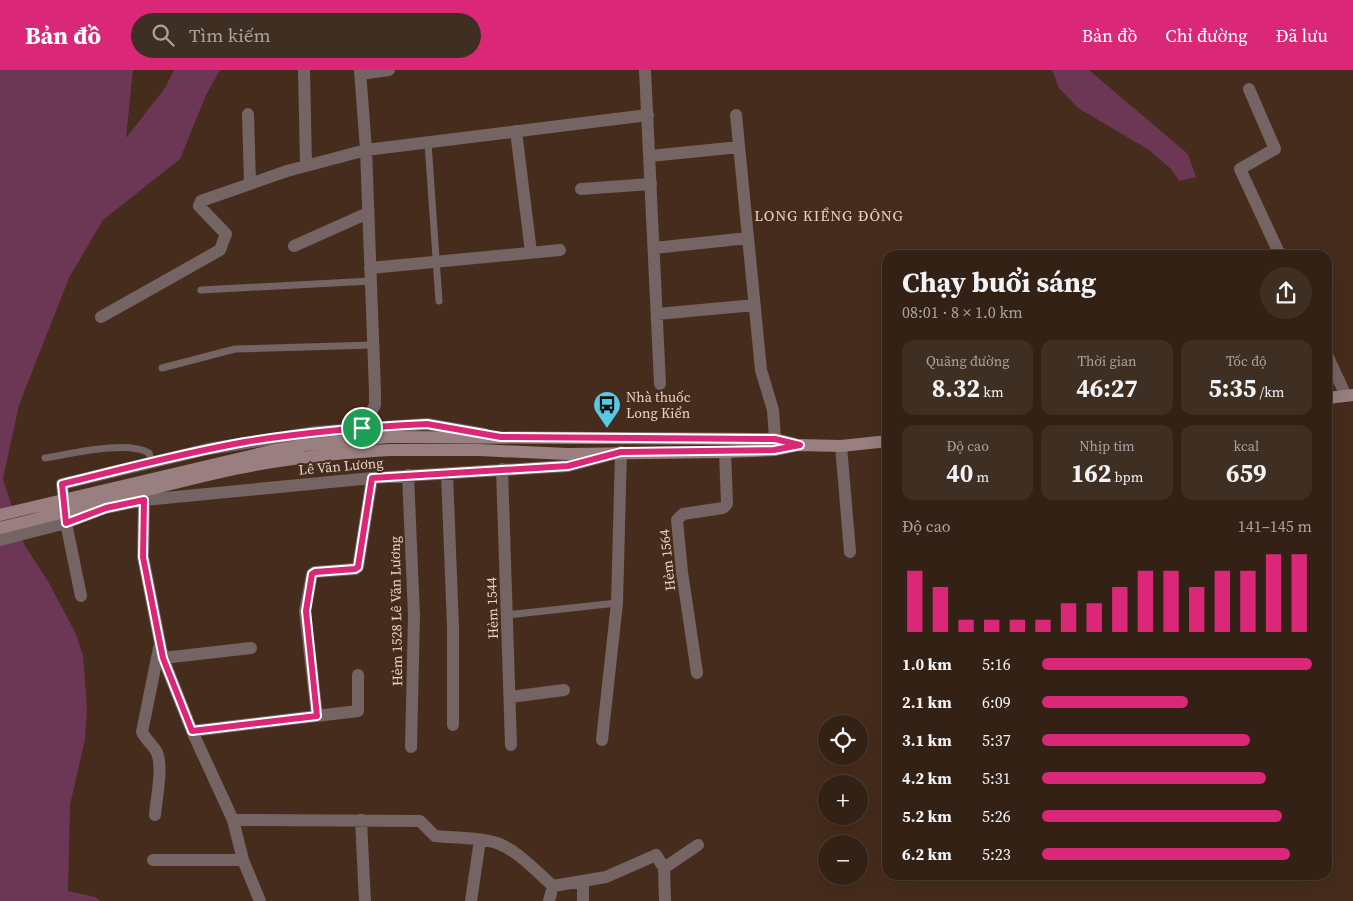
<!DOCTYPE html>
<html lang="vi">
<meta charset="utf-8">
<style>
body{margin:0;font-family:"Source Serif 4",serif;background:#3f2e22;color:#f1f3f6;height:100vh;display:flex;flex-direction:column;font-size:19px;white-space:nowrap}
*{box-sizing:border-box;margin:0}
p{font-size:16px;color:#a9a3a0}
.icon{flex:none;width:28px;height:28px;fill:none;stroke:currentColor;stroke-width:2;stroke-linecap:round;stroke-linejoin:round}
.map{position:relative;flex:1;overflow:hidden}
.sheet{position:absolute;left:882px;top:180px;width:450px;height:630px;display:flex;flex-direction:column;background:#342115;border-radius:15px;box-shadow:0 5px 20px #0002,0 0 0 1px #4e3e34}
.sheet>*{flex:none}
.tools{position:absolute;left:818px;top:645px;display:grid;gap:10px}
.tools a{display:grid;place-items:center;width:50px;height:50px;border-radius:50%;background:#342115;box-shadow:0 5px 20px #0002,0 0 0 1px #4e3e34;font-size:25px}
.pin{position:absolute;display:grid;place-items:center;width:42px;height:42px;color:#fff;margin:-21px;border:2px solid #fff;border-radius:50%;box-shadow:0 1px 5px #0007}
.round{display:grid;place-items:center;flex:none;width:52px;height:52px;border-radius:26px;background:#3f2e22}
.overview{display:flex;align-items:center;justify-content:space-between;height:85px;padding:0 20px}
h1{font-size:28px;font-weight:700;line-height:38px}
.figures{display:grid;grid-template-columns:repeat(3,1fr);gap:8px;height:85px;padding:5px 20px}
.figures div{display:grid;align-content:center;border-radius:12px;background:#3f2e22;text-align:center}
.figures b{font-size:25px;font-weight:700}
.figures small{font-size:14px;font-weight:400}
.figures p{font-size:14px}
.chart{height:140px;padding:10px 20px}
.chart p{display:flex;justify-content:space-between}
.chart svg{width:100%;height:90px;margin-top:5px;stroke:#db2777;stroke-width:6}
ul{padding:0 20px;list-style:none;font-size:16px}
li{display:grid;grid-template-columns:80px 60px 1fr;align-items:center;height:38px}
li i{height:12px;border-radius:6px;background:#db2777}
header{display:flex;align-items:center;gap:30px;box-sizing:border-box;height:70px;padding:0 25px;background:#db2777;color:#fff}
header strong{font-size:24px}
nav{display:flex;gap:28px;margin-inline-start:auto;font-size:18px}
.search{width:350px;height:45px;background:#3f2e22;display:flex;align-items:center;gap:12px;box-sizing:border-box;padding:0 18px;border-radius:28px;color:#a9a3a0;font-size:19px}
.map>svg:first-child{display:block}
</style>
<header>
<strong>Bản đồ</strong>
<div class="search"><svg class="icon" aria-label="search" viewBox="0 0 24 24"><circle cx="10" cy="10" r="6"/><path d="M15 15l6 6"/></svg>Tìm kiếm</div>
<nav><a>Bản đồ</a><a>Chỉ đường</a><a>Đã lưu</a></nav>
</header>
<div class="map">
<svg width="1353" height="831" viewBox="0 0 1353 831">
<rect width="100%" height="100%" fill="#462c1c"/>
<path fill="#6c3655" d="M0 0H133L126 68 165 18 174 0H220L206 25 180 89 103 150 69 208 19 335 3 409 24 474 49 513 76 564 83 586 87 638 85 670 70 735 68 821 95 827 100 831H0Z
M1052 0H1089L1188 84 1196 107 1179 111 1172 100 1149 80 1078 38 1059 18Z"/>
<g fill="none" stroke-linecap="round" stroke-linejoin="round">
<path stroke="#746464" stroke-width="7" d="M428 73 439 231
M201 220 371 211
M162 298 235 279 373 275
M45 388C71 384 126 370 149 383L152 392
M507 545 617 533"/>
<path stroke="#746464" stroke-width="12" d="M304 0 306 96
M645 0 660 314
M360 4 389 0
M1249 19 1275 79 1240 99 1280 185
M248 44 250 114
M736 45 761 300 773 340 775 369
M516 61 531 182
M650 86 739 77
M581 119 651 114
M294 176 368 143
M654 178 748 168
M370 198 560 180
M657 244 755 235
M101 247 220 180 226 164 199 136 201 131 287 101 366 80 360 0
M1328 287 1346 326
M362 358 375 335V321L366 80 648 45
M841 376 850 482
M502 399 511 675
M447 404 453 557V655
M408 405 414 545 411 677
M144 430 143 487 163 588 192 661 233 750 243 790 260 831
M0 470 66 453 105 438 144 430 372 408 568 396 621 382 617 533 602 670
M81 526 66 453 62 414 208 379 316 362 427 354 484 364
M163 588 251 578
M697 603 682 502 677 450 683 444 723 438 727 434 725 382
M510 627 564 620
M317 646 305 541 312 504 315 502 355 499 358 497 372 408
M192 661 358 641V605
M155 745C156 730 164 694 156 681 152 674 146 670 142 662L159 578
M233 750 420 751 435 766C455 768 478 767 497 773 517 780 537 802 553 816L606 807 656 785 664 798 665 831
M361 750 365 831
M153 790H243
M664 798 698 775
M471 831 480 770
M549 831 553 816
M583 831V811"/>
<path stroke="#997f7f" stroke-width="12" d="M1328 328 1353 325
M388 367 775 369 795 374
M389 380H479L568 384 725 382 775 380 799 375 841 376 888 371"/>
<path stroke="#997f7f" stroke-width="12" d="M0 445 271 381 305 375 388 367
M0 458C79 439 156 416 235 399 286 388 338 383 389 380"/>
</g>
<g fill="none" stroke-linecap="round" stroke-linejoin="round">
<defs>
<path id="route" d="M427 354 501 367 775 369 800 375 774 380 621 382 568 396 372 408 358 497 355 499 315 502 312 504 306 541 317 646 192 661 163 588 160 573 143 487 144 430 106 438 66 453 62 414C123 399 183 383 245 372 305 362 366 357 427 354Z"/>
</defs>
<use href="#route" stroke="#fff" stroke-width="10"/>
<use href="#route" stroke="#db2777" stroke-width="6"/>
</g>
<defs>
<symbol id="bus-pin" viewBox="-11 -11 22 30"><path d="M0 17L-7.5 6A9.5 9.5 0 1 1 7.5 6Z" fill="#57c9e2" stroke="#462c1c"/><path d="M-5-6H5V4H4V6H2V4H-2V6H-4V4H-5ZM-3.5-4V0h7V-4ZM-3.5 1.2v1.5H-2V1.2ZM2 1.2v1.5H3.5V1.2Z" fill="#111"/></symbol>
</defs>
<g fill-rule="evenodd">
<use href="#bus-pin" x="591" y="319" width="32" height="43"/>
</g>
<g text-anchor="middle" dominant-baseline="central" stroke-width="4" stroke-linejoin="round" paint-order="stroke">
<g font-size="14" fill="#e5d3ca" stroke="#462c1c" text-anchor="start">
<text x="626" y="327">Nhà thuốc<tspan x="626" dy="16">Long Kiển</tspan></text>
</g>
<g font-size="14" fill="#e5d3ca" stroke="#462c1c">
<text transform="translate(341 396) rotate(-5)">Lê Văn Lương</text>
<text transform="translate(667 490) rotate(-96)">Hẻm 1564</text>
<text transform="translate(492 538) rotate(-92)">Hẻm 1544</text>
<text transform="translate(396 541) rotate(-91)">Hẻm 1528 Lê Văn Lương</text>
</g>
<g font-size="15" letter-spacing="1" fill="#e5d3ca" stroke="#462c1c">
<text x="829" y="145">LONG KIỂNG ĐÔNG</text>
</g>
</g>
</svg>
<div class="tools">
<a><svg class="icon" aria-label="locate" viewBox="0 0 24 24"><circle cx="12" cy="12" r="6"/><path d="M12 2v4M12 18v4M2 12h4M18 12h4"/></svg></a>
<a>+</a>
<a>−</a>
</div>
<div class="pin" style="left:362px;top:358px;background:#1e9e55"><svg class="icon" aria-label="arrive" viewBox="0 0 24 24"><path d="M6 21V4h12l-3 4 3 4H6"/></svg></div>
<section class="sheet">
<div class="overview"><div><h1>Chạy buổi sáng</h1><p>08:01 · 8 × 1.0 km</p></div><a class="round"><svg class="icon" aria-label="share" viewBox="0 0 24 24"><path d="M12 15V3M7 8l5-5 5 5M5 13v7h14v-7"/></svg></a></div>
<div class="figures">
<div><p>Quãng đường</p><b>8.32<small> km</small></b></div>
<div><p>Thời gian</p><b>46:27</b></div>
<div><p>Tốc độ</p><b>5:35<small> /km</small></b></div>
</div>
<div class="figures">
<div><p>Độ cao</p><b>40<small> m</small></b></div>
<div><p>Nhịp tim</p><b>162<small> bpm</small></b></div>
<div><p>kcal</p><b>659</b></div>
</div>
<div class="chart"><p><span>Độ cao</span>141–145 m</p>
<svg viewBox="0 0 160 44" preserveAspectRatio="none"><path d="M5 44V14M15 44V22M25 44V38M35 44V38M45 44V38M55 44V38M65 44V30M75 44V30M85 44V22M95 44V14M105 44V14M115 44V22M125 44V14M135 44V14M145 44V6M155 44V6"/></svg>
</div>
<ul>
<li><b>1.0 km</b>5:16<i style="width:100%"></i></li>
<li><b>2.1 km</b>6:09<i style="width:54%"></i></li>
<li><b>3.1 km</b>5:37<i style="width:77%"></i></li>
<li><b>4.2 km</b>5:31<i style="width:83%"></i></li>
<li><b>5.2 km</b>5:26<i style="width:89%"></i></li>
<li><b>6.2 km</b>5:23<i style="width:92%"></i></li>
</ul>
</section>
</div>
